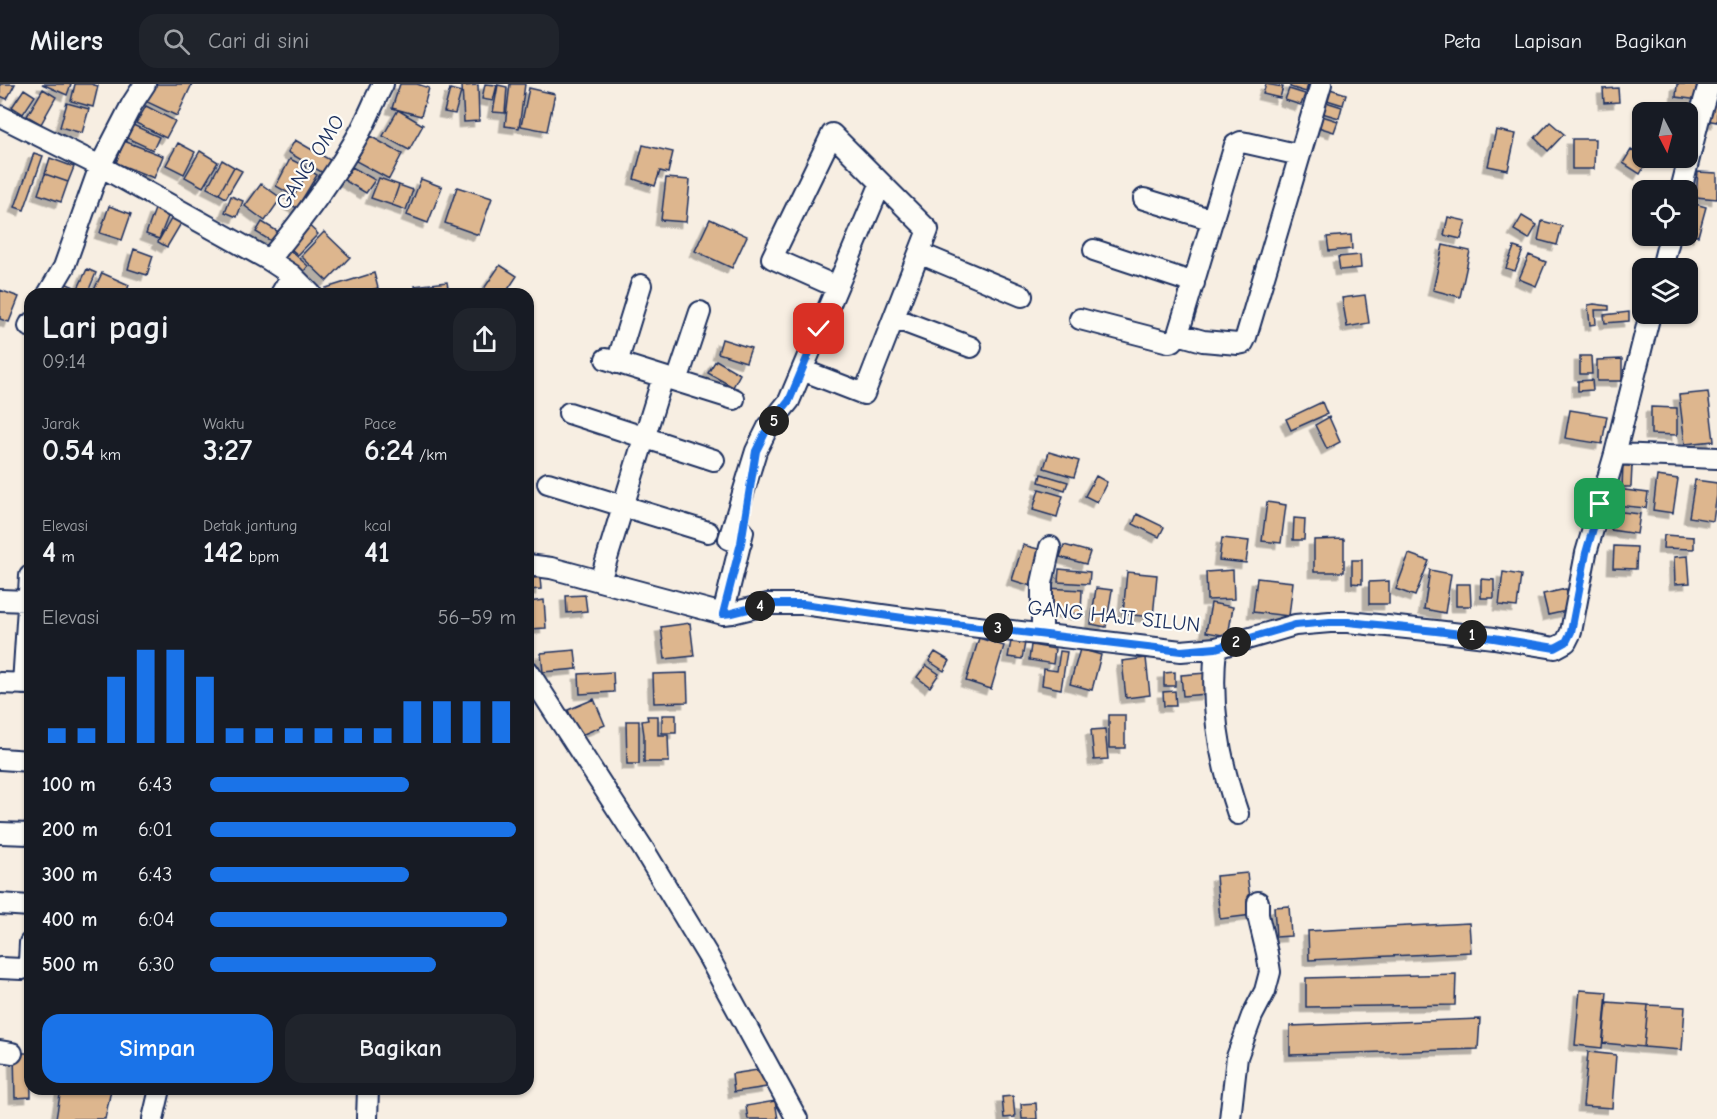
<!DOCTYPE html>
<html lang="id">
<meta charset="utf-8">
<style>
body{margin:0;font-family:"Comic Neue",sans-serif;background:#20242c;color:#f1f3f6;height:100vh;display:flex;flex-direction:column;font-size:22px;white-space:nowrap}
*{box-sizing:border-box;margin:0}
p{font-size:20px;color:#9ea1a6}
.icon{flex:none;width:33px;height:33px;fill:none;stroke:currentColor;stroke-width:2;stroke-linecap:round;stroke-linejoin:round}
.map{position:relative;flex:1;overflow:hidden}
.side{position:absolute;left:24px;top:204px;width:510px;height:807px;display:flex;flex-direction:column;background:#171b24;border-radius:18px;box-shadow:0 2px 4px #0004}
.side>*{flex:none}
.needle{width:39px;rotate:174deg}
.buttons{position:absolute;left:1632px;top:18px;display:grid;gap:12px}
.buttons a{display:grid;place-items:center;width:66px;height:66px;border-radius:12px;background:#171b24;box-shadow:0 2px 4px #0004;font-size:30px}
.pin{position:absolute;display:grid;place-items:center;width:51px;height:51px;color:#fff;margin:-26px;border-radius:12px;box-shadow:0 3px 9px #0006}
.km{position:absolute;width:30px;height:30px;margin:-15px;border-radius:50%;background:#222;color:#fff;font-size:16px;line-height:30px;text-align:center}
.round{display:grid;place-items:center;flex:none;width:63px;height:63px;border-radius:18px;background:#20242c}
.summary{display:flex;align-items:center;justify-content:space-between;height:102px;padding:0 18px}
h1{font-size:33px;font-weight:600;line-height:45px}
.figures{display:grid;grid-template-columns:repeat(3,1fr);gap:9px;height:102px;padding:6px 18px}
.figures div{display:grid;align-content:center}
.figures b{font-size:30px;font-weight:600}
.figures small{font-size:16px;font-weight:400}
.figures p{font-size:16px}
.chart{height:168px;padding:12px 18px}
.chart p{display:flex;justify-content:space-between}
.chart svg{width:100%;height:108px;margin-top:6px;stroke:#1a73e8;stroke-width:6}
.cta{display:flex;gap:12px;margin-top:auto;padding:12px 18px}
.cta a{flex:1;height:69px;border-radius:18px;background:#1a73e8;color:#fff;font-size:24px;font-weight:600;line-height:69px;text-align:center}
.cta a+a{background:#20242c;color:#f1f3f6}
ul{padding:0 18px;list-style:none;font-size:20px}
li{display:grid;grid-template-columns:96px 72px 1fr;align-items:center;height:45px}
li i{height:15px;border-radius:8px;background:#1a73e8}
header{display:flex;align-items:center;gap:36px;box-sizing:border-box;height:84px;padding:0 30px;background:#171b24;border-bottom:2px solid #363941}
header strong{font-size:28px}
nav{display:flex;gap:33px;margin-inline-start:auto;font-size:21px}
.search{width:420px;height:54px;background:#20242c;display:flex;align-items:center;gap:15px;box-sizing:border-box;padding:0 21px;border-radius:18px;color:#9ea1a6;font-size:22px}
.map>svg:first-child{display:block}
</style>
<header>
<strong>Milers</strong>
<div class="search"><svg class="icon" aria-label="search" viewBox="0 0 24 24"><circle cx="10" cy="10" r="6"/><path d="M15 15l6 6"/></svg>Cari di sini</div>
<nav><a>Peta</a><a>Lapisan</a><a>Bagikan</a></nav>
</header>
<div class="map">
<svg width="1717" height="1035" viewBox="0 0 1717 1035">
<defs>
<filter id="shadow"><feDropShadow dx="-5.5" dy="5.5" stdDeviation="0" flood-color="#0004"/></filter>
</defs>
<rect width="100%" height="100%" fill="#f7eee2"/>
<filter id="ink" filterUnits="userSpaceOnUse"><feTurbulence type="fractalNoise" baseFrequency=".0167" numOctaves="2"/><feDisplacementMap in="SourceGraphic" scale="12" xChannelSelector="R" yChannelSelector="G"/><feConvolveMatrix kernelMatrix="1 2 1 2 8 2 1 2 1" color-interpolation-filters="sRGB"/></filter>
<g filter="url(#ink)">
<path fill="#ddb68e" stroke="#1b2f5e" stroke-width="1.5" filter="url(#shadow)" d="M0 0H15L7 15 0 12Z
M42 0H71L67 11Z
M75 0H91L98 2 93 23 71 17Z
M150 0H192L177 32 143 16Z
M400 0H417L429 4 421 32 392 24Z
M485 0 497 1 493 17 482 15Z
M510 0H525L519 44 505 42Z
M1266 0 1283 3 1280 14 1263 10Z
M1290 0H1308L1306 8 1290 3Z
M1677 0H1702L1699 16 1676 13Z
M478 1 479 37 464 38 462 2Z
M498 1 507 3 505 29 493 28Z
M529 4 555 10 547 47 521 42Z
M1618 4 1619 18 1604 19 1603 5Z
M1717 4V38L1706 36Z
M24 5 35 12 23 30 12 23Z
M43 5 56 13 41 40 27 32Z
M450 5 461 8 455 30 444 28Z
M1289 5 1305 10 1301 21 1285 16Z
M1330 5 1346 10 1343 21 1327 16Z
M1326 18 1342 23 1339 34 1322 29Z
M67 19 89 25 82 49 60 43Z
M146 22 175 37 166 54 136 39Z
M398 26 423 41 409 66 383 52Z
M1322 32 1338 37 1334 48 1318 43Z
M1550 38 1564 50 1548 67 1535 54Z
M133 41 159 53 153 66 127 54Z
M1496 46 1516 50 1508 86 1488 82Z
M370 52 402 70 389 95 356 77Z
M1572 55H1595L1594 85H1572Z
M295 56 330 76 323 89 288 68Z
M124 57 163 72 154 94 116 79Z
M178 59 195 68 184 90 166 81Z
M643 61 673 68 668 89 660 87 655 102 634 95Z
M1631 66 1648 76 1640 90 1623 79Z
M200 67 218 78 203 103 185 93Z
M34 69 43 72 24 126 15 123Z
M50 74 74 83 68 98 45 90Z
M290 75 306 83 292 111 276 102Z
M222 76 234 83 219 110 207 104Z
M234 83 242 87 226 114 219 110Z
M352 83 375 96 366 109 344 96Z
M309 86 317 91 297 124 289 120Z
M1698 88 1717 89V115L1696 113Z
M45 90 68 98 61 118 38 110Z
M379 94 399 101 392 121 371 114Z
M666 94 690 96 686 138 661 136Z
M421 95 442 103 428 139 407 131Z
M261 100 281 114 265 137 245 122Z
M399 101 413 106 406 126 392 121Z
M457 103 492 114 479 151 445 139Z
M231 112 243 117 237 133 225 128Z
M1688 118 1706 123 1698 152 1688 149Z
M109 122 131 130 122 156 100 149Z
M155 125 169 130 159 155 146 150Z
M174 130 183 136 167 163 158 158Z
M1522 132 1537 141 1529 155 1514 146Z
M1448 133 1466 137 1461 155 1444 151Z
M710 135 747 152 732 184 695 167Z
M304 137 318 150 298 171 284 159Z
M1542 137 1562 142 1557 161 1538 156Z
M262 138 282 150 276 160 256 148Z
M324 148 350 173 327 197 301 172Z
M1351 151 1352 165 1329 167 1327 153Z
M284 161 308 182 302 190 277 168Z
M1443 161 1470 167 1460 213 1433 206Z
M1514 163 1523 166 1515 187 1506 184Z
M134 165 153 172 147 191 128 185Z
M1360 171 1361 184 1340 186 1338 173Z
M1529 171 1546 178 1536 202 1519 195Z
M500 181 517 192 505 210H489L483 206Z
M87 185 96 189 87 210H78L76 209Z
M102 189 129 201 126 210H103L94 206Z
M374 189 378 204 358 210H328L326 204Z
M60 197 74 203 71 210H54Z
M447 198 449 210H416L415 202Z
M0 206 19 213 9 238 0 235Z
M1365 211 1369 239 1347 243 1342 214Z
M1594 220 1609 222V226H1595L1596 240 1590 241 1588 221Z
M1629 228V237L1605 239 1604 231Z
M722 255 751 264 746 278 718 269Z
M1580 272H1591L1592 290H1580Z
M1622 275V297H1597V276Z
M716 276 740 290 733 303 708 289Z
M1592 296 1593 306 1578 307V297Z
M1708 308 1714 357 1685 360 1679 311Z
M1322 318 1327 330 1291 346 1286 335Z
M1651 323 1677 324V351L1651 350Z
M1570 326 1607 332 1602 360 1565 354Z
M1329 333 1340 358 1327 365 1315 341Z
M1049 368 1079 377 1074 393 1044 384Z
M1623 381 1632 382 1631 403H1622Z
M1041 390 1068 398 1065 406 1039 398Z
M1096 392 1107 398 1097 418 1085 412Z
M1657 392 1678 395 1673 429 1653 426Z
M1695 396 1717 399V411L1713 437 1689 433Z
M1039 405 1063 412 1057 433 1033 426Z
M1617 405 1648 409 1646 424 1615 421Z
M1267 418 1286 421 1281 459 1262 457Z
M1613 427 1640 430 1637 450 1611 446Z
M1137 430 1164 443 1159 453 1133 440Z
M1294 434 1305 435 1304 456H1293Z
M1664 451 1694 453V465L1663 464Z
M1222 454 1249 457 1246 479 1219 476Z
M1344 455V488H1314V456Z
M1023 461 1042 466 1031 502 1012 496Z
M1064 461 1090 468 1086 480 1060 473Z
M1614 462 1637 463 1636 485 1613 484Z
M1409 470 1429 477 1415 512 1396 505Z
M1688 472 1690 499 1675 500 1674 473Z
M1352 476H1362V500L1352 499Z
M1059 485 1090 488 1089 500 1058 498Z
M1233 486 1234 515 1207 516 1206 488Z
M1430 486 1451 490 1445 529 1424 525Z
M1127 488 1157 491 1153 533 1123 530Z
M1503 488 1521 491 1517 523 1499 521Z
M540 493 541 505 528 506V495Z
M1257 494 1293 498 1289 532 1253 528Z
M1481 495 1494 496V514H1481Z
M1389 497V520H1369V498Z
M1456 500H1470L1471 522H1456Z
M1047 504 1082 506 1081 530 1045 528Z
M1096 504 1112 506 1106 543 1091 540Z
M1566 505 1571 526 1548 531 1543 510Z
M585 511 587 527 567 529 566 512Z
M544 516 546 544 528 545V518Z
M1211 519 1233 523 1228 552 1206 548Z
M690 539 694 572 665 575 661 543Z
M979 554 1004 562 991 605 966 597Z
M1011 557 1025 559 1022 575 1008 573Z
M1031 561 1055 565 1053 580 1029 576Z
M1080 565 1101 571 1092 606 1070 600Z
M575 566 577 585 543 588 541 569Z
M1060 567 1067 568 1061 605 1042 601 1044 585 1057 587Z
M935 568 950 577 944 587 929 577Z
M1146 574 1150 611 1126 614 1122 577Z
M926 581 939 590 930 603 917 593Z
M613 588 614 608 580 610 579 590Z
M1175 588V602H1164V589Z
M687 589 688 618 654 619 653 590Z
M1206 589 1207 610 1183 612 1181 591Z
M1175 607 1176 622H1164L1163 608Z
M594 615 605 641 579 652 568 626Z
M662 631H676V649H662Z
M1109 631H1125V664H1109Z
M647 632H658V651H668L669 678H644V651L642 637 648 636Z
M626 637H639V680H627Z
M1105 645 1108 675 1094 676 1091 646Z
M1247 789 1252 831 1220 835 1216 792Z
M1289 822 1291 852 1276 853 1274 823Z
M1469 839 1471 868 1309 876 1308 847Z
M1456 890 1455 921 1306 923V894Z
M1580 906 1607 908 1602 964 1575 961Z
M1607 918 1648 921 1644 963 1603 959Z
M1648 921 1685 923 1682 966 1644 963Z
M1480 935 1478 965 1290 971V942Z
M1588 968 1616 971 1612 1024 1583 1022Z
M14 969H30L31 1013 15 1014Z
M764 985 767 1003 734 1008 732 990Z
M61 1005 111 1006 105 1035H56Z
M1013 1012 1015 1033 1004 1034 1002 1013Z
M775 1017 778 1035H748L746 1022Z
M1036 1019 1037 1035H1022L1021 1020Z"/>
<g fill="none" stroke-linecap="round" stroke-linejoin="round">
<defs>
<path id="street" d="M0 32 100 82 269 176 292 191 311 210
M1681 106 1698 38 1709 0
M1144 115 1213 136
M1094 166 1194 199
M919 169 1022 212
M269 176C303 135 335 93 361 46 369 31 375 15 383 0
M1662 184 1670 152
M48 210 64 183 100 82 132 20 145 0
M281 210 292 191
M894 234 971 263
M1080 235 1169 258 1173 257 1178 250 1203 257 1238 260 1243 259 1246 253 1321 0
M29 242 30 240
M1178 250 1235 61 1241 58 1247 59 1300 71
M606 275 734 315
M617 279 641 201
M802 286 864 310 928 146 832 50 772 174 837 203
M677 297 700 228
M569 329 714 376
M1615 370 1717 374
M548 399 708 448
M741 459 729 455 756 367 768 343 789 317 881 99
M528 481 551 484 723 530 732 529 768 520H803L903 534 1181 567 1216 564 1295 541 1330 538H1348L1436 547 1494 554 1555 564 1566 558 1571 548 1586 469 1615 370 1650 230
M600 497 663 293
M0 516 28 517
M723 530 743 448
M1042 549V499L1050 463
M1216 564C1210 620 1220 678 1238 730
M528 587 644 766 708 872 797 1035
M0 599 30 600
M23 600 30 492
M0 675 30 677
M0 749 30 750
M0 820 30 822
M0 884 22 885 28 883 29 878 30 859
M0 967 12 969
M153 1035 160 1005
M367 1035 368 1005
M1230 1035 1237 973 1252 932 1265 907 1270 888 1267 869 1258 831V818"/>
</defs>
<use href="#street" stroke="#1b2f5e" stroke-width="24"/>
<use href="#street" stroke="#fdfcf7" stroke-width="20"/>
</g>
</g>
<g fill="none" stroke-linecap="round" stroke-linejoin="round" filter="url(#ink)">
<defs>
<path id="route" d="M819 245 789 317 768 343 756 367 741 459 723 530 732 529 768 520H803L903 534 1181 567 1216 564 1295 541 1330 538H1348L1436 547 1494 554 1555 564 1566 558 1571 548 1586 469 1600 420"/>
</defs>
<use href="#route" stroke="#fff" stroke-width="12"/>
<use href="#route" stroke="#1a73e8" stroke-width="8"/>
</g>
<g text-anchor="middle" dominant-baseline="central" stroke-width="4.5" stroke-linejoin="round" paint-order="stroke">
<g font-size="21" fill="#1b2f5e" stroke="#fdfcf7">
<text transform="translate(310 78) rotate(-57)">GANG OMO</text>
<text transform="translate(1114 532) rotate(6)">GANG HAJI SILUN</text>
</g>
</g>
</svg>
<div class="buttons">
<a><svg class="needle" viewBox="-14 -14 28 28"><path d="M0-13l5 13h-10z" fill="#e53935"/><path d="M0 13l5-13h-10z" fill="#9ea1a6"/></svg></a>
<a><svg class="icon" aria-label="locate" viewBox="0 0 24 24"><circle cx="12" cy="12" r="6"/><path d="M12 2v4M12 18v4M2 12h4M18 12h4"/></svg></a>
<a><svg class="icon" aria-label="layers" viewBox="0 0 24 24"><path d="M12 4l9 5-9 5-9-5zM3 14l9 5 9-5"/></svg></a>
</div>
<div class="pin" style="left:1600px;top:420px;background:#1e9e55"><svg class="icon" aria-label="arrive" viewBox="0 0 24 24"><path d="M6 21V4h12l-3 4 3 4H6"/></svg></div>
<div class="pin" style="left:819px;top:245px;background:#d93025"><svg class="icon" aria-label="check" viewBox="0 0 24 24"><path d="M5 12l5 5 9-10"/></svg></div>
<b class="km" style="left:1472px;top:551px">1</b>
<b class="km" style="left:1236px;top:558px">2</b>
<b class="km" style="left:998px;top:544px">3</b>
<b class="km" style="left:760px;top:522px">4</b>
<b class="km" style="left:774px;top:337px">5</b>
<section class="side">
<div class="summary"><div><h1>Lari pagi</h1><p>09:14</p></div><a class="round"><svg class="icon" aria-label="share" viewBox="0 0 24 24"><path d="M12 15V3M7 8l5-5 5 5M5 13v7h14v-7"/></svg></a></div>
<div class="figures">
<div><p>Jarak</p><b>0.54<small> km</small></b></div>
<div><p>Waktu</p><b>3:27</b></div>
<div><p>Pace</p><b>6:24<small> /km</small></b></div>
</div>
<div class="figures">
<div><p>Elevasi</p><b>4<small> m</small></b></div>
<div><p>Detak jantung</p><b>142<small> bpm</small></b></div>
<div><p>kcal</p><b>41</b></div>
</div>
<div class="chart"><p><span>Elevasi</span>56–59 m</p>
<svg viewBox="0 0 160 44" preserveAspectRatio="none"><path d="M5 44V38M15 44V38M25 44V17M35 44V6M45 44V6M55 44V17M65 44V38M75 44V38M85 44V38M95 44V38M105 44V38M115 44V38M125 44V27M135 44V27M145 44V27M155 44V27"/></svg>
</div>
<ul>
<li><b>100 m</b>6:43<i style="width:65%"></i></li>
<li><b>200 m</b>6:01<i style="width:100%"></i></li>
<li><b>300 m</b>6:43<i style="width:65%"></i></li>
<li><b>400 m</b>6:04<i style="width:97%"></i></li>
<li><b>500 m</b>6:30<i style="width:74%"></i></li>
</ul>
<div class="cta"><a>Simpan</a><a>Bagikan</a></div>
</section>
</div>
